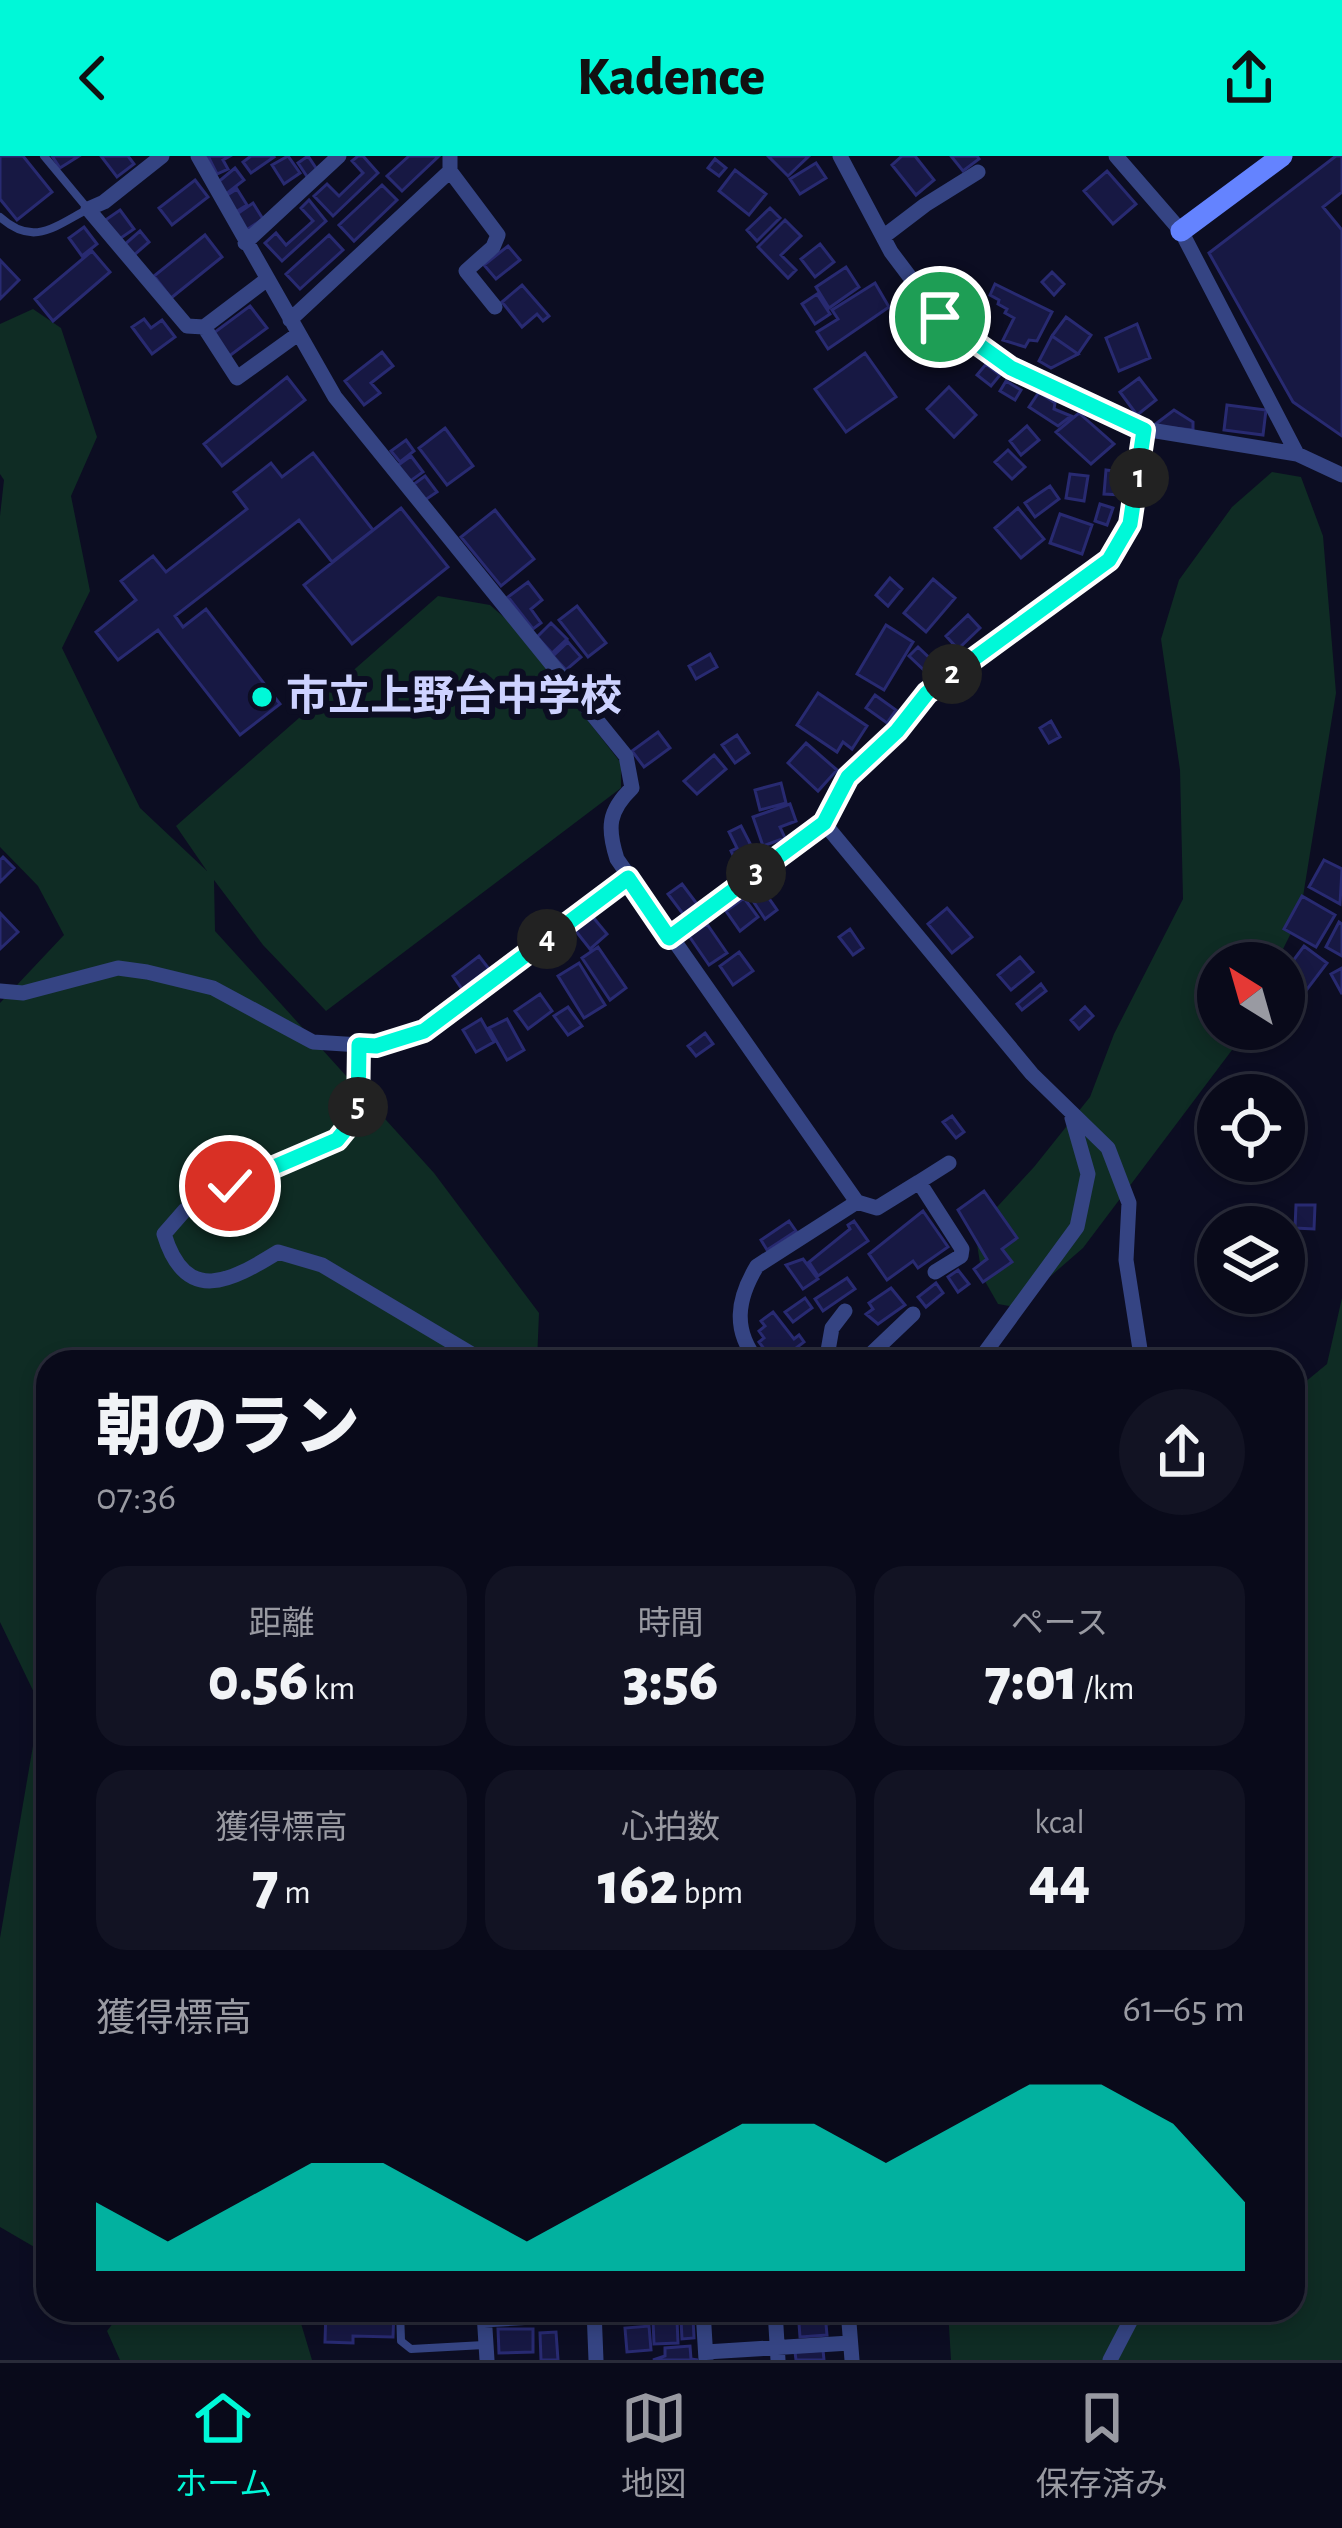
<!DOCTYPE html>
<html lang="ja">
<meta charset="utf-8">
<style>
body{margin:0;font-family:"Alegreya Sans","Noto Sans JP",sans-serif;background:#121323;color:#f1f3f6;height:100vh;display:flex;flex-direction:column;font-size:45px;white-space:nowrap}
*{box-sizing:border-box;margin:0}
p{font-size:39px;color:#999aa2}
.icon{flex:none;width:66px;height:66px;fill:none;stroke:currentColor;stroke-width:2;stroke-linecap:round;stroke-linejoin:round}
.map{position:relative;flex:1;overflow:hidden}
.side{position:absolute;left:36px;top:1194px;width:1269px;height:972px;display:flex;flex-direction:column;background:#090a1a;border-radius:36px;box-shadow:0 6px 18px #0003,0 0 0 3px #292b39}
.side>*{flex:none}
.needle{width:78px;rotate:323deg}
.fabs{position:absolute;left:1197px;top:786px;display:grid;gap:24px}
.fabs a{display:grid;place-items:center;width:108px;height:108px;border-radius:50%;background:#090a1a;box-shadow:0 6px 18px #0003,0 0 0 3px #292b39;font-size:60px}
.pin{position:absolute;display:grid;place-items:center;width:102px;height:102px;color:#fff;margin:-51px;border:6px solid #fff;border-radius:50%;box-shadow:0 3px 12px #0007}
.km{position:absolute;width:60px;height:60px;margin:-30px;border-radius:50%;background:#222;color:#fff;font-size:33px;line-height:60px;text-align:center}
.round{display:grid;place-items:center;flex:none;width:126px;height:126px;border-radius:63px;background:#121323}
.overview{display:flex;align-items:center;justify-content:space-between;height:204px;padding:0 60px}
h1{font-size:66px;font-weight:800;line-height:90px}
.stats{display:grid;grid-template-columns:repeat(3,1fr);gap:18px;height:204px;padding:12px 60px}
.stats div{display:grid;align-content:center;border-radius:30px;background:#121323;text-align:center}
.stats b{font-size:60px;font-weight:800}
.stats small{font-size:33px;font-weight:400}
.stats p{font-size:33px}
.chart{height:336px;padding:24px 60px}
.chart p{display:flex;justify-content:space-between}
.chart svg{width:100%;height:216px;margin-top:12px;fill:#00f8d8;opacity:.7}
header{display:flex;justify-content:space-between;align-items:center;height:156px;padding:0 60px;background:#00f8d8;color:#111;font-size:54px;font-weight:800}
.tab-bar{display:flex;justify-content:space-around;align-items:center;height:168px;border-top:3px solid #292b39;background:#090a1a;font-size:33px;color:#999aa2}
.tab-bar a{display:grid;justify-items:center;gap:6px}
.tab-bar .current{color:#00f8d8}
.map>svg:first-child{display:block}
</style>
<header><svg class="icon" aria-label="back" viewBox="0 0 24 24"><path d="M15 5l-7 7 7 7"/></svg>Kadence<svg class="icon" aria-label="share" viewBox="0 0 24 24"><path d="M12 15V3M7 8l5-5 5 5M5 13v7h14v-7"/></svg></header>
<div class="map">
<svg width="1342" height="2204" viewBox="0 0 1342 2204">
<rect width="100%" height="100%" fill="#0c0d22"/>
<path fill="#0f2c24" d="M33 153 61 172 97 281 71 340 90 435 62 492 140 652 207 715 176 670 438 440 490 449 514 470 621 607V632L326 855 263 789 214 724 215 775 434 1017 539 1157 537 1205 48 1206V2099L0 2071V1782L40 1549 0 1466V847L64 779 38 730 0 691V360L4 324 0 318V168Z
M1272 316 1301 321 1323 380 1336 537 1300 759 1276 807H1218V873H1242L1232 894 1083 1092 1015 1151 998 1148 982 1120 975 1075 1034 1011 1090 941 1114 878 1183 743 1180 614 1161 483 1179 424 1232 351Z
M1342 1142V2204H951L948 2154H1293V1236L1327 1208Z
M123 2154H297L312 2204H120L107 2175Z"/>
<path fill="#171843" stroke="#282a71" stroke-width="3" d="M0 0H23L52 36 17 64 0 43Z
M52 0H79L60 12Z
M101 0H128L134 8 117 21Z
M208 0H230L223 4 228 13 217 18Z
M251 0H273L274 1 251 17 243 6Z
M288 0 300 17 284 28 272 9Z
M308 0 318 15 308 22 298 7Z
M358 0H363L378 17 333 60 314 40 327 28 339 40 363 17 352 5Z
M409 0H439L402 35 387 20Z
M768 0H809L788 20Z
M902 0H915L934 24 916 39 892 9Z
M951 0H977L979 3 963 15Z
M1336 0H1342V36L1323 51 1342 74V280L1293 246 1209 97Z
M715 3 726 12 719 20 708 12Z
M816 7 826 22 800 38 790 23Z
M235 12 244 24 226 38 217 27Z
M735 14 766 38 749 59 719 35Z
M1107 15 1136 48 1113 68 1084 35Z
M195 24 208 41 172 69 159 52Z
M382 29 397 44 354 85 339 69Z
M237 33 247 49 234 57 224 41Z
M309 44 326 65 282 105 265 87 276 77 286 89 313 65 301 52Z
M253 47 263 63 245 75 234 60Z
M770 52 780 62 757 85 747 74Z
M120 54 134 73 118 84 104 65Z
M785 64 801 80 781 99 796 114 788 122 758 91Z
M84 71 97 88 82 100 69 82Z
M140 75 149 86 133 100 124 89Z
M205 79 222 101 171 142 154 120Z
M329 79 343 94 300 133 286 118Z
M820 88 834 106 815 121 801 103Z
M508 90 520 104 496 123 484 109Z
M92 95 110 116 53 165 35 143Z
M0 104 19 124 0 143Z
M846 111 859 131 829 152 816 131Z
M1052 116 1064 128 1054 139 1042 126Z
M956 122 987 163 966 178 936 137Z
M875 127 889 151 828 193 817 176 838 163 832 154Z
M995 128 1052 156 1037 185 1029 184 1025 191 1003 184 1014 162 1005 157 1007 153 998 148 999 144 990 139Z
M522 129 549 160 543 165 537 158 522 171 502 146Z
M817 138 830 158 815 168 802 148Z
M250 150 267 172 228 201 211 179Z
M1066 161 1091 179 1078 198 1052 180Z
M144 163 151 172 162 164 175 181 152 198 132 171Z
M1137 168 1150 202 1119 215 1106 182Z
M1052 180 1078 198 1051 212 1039 205Z
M382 196 393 210 371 227 380 237 364 249 345 225Z
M865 197 896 241 846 276 815 233Z
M986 208 1000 219 991 230 977 219Z
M287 221 305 244 222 310 204 288Z
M1139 222 1156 244 1137 259 1120 236Z
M1006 225 1021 234 1015 244 1000 235Z
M949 231 976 259 954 281 927 253Z
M1039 236 1055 247 1054 253 1071 260 1058 270 1029 251Z
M1227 249 1266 254 1263 279 1224 274Z
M1174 254 1193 266V274L1153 270Z
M1079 257 1114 288 1091 308 1056 276Z
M1027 270 1039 284 1021 299 1010 285Z
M445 272 473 310 447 329 419 292Z
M406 284 414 295 400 306 391 295Z
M1008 294 1025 311 1012 323 995 306Z
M313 297 373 374 332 406 299 364 175 460 183 471 206 453 280 548 240 579 158 474 118 504 96 476 136 444 121 425 153 400 166 416 247 353 234 336 271 307 282 321Z
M411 300 423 316 409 326 397 310Z
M1106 314 1123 316 1121 339 1104 338Z
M1070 318 1088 320 1084 345 1066 342Z
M425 320 437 336 425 344 414 328Z
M1050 330 1059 343 1035 361 1025 347Z
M1100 348 1113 352 1107 369 1095 365Z
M401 352 448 411 352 488 304 429Z
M1018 352 1044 383 1021 402 995 372Z
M495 354 534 403 501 430 461 381Z
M1060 358 1092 369 1082 398 1050 387Z
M890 422 902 433 888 450 876 439Z
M933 423 955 442 926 476 904 457Z
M528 426 542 444 531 453 541 467 533 473 508 441Z
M577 450 606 487 588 501 559 464Z
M968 459 980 472 958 493 946 480Z
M551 467 567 483 552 497 537 481Z
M886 469 913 486 884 534 857 518Z
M568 486 581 501 566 514 553 500Z
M918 491 938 510 929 519 909 500Z
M710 498 717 511 696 523 689 510Z
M818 537 867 570 852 593 843 586 837 596 797 569Z
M875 539 896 554 887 567 866 552Z
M1051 565 1060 581 1049 587 1040 572Z
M658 576 670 592 644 611 632 595Z
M737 579 749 597 735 607 722 589Z
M806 587 837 614 818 635 788 607Z
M714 599 726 613 697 638 684 625Z
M781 627 786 647 760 654 755 634Z
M790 648 796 665 780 671 785 682 763 690 753 661Z
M741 670 757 701 738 710 731 695 737 692 729 676Z
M3 701 14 712 0 726V704Z
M1324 704 1342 713 1340 748 1309 731Z
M682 728 697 748 683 758 668 738Z
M759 728 777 754 765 763 747 736Z
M1302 740 1335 759 1316 791 1284 773Z
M744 742 758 761 740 775 726 755Z
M947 752 972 781 952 797 928 768Z
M0 757 18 776 0 793Z
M592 760 607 778 590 793 575 774Z
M1339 766 1342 768V800L1326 791Z
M707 768 727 797 709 809 689 780Z
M850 773 863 792 853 799 839 781Z
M1304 790 1327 807 1302 840 1284 826V817Z
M598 791 626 832 610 844 582 802Z
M739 796 753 815 733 829 720 810Z
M479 800 489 813 462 833 453 820Z
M1020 801 1033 816 1011 834 998 819Z
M579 807 605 849 584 862 558 820Z
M1342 812V838L1331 818Z
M1041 828 1046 835 1022 854 1017 848Z
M540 838 552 855 528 873 515 855Z
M568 851 582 870 568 879 554 860Z
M1085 851 1093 860 1079 873 1071 864Z
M481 863 494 886 476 896 463 874Z
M507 863 524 894 507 904 489 872Z
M705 877 713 888 696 900 688 890Z
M952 960 964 976 956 982 943 966Z
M984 1035 1017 1082 1002 1093 1012 1106 983 1126 974 1113 987 1103 958 1054Z
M1296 1049H1315L1314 1073 1295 1072Z
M923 1055 948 1091 918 1112 913 1105 887 1124 869 1098Z
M789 1065 796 1075 767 1094 761 1084Z
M854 1065 868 1085 818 1120 809 1106 850 1073 848 1069Z
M803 1103 818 1123 803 1133 786 1109Z
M958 1114 969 1128 958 1136 948 1121Z
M847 1122 855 1133 823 1155 815 1143Z
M936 1127 943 1137 926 1151 918 1141Z
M891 1132 905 1149 878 1168 866 1158 873 1153 869 1147Z
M805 1142 812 1152 793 1166 785 1156Z
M773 1156 794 1183 799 1179 804 1186 778 1206H774L759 1186 764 1182 759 1175 765 1170 761 1165Z
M326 2154H394L393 2181 353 2180V2187L325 2186Z
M798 2154H835L836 2167 826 2168 827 2179 800 2181Z
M693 2162 694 2182 682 2183 681 2163Z
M653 2164H677L678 2187 654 2188Z
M649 2170 651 2194 627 2196 625 2172Z
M498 2173H533V2196L499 2197Z
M556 2176 558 2204H541L540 2177Z
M690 2190 691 2203 698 2204H653L665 2200V2192Z
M823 2194 824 2204H796L795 2196Z"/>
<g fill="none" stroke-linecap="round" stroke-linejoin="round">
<path stroke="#354483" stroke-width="8" d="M0 61C33 91 54 71 88 53L44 0
M400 2154 401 2185 411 2193 484 2189"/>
<path stroke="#354483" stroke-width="15" d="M162 0 104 46 88 53 187 170 204 171 266 124
M198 0 335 241 626 600 632 632C608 655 607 672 617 703L857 1046 757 1110C737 1143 732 1174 758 1206
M840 0 891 96 940 161 1011 212 1144 273 1297 298 1342 319
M1116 0 1181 75 1297 298
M450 15 498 79 493 91 466 115 495 151
M883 81 925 49 978 16
M245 87 339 0
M290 164 450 15V0
M204 171 237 222 298 178
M824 667 1032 918 1108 992 1129 1047 1126 1104 1142 1206
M669 782 824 667 848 621 897 575 927 537 1109 404 1129 368 1144 273
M0 835 23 837 118 812 147 816 213 832 313 886 376 890 424 875 628 722
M359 889 358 959 337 984 230 1030 185 1054 164 1078C186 1150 231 1125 278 1096L322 1109 485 1206
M919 1026 949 1007
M857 1046 877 1052 919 1026 962 1093 961 1100 935 1116
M826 1206 832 1172 845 1155
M846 1206 871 1198 913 1158
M978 1206 1077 1071 1088 1018 1072 962
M594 2154 596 2204
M703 2154 706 2204
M775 2154 778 2204
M848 2154 852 2204
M484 2157 487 2204
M484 2164 653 2154
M706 2196 850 2187
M1110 2204 1136 2154"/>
<path stroke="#6483ff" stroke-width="21" d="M1181 75 1282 0"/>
</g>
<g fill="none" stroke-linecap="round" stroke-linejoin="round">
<defs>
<path id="route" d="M230 1030 337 984 358 958 359 889 376 890 424 875 628 722 669 782 824 667 848 621 897 575 927 537 1109 404 1130 368 1144 274 1011 212 940 161"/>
</defs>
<use href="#route" stroke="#fff" stroke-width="24"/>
<use href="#route" stroke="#00f8d8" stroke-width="15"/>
</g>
<circle fill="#00f8d8" stroke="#0c0d22" stroke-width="4.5" cx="262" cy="541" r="12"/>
<g text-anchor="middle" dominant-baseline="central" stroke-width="12" stroke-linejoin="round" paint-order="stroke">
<g font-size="42" font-weight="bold" fill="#cdd2ff" stroke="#0c0d22" text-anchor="start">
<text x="286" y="541">市立上野台中学校</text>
</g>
</g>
</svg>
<div class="fabs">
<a><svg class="needle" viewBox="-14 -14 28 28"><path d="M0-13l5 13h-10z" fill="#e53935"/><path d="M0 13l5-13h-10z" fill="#999aa2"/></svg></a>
<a><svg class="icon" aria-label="locate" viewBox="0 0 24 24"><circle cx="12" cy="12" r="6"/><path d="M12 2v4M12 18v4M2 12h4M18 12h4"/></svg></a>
<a><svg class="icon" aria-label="layers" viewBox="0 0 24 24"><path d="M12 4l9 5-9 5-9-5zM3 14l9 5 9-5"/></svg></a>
</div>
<div class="pin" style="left:940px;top:161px;background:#1e9e55"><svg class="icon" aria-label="arrive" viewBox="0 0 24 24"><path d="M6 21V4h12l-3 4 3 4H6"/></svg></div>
<div class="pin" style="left:230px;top:1030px;background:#d93025"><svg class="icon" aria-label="check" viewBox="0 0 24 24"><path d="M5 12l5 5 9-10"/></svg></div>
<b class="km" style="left:1139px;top:322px">1</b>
<b class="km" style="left:952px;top:518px">2</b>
<b class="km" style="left:756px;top:717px">3</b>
<b class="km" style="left:547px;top:783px">4</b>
<b class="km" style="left:358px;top:951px">5</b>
<section class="side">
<div class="overview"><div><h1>朝のラン</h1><p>07:36</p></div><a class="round"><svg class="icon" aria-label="share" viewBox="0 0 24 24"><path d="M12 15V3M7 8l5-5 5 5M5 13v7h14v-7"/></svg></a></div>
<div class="stats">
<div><p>距離</p><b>0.56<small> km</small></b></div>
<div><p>時間</p><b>3:56</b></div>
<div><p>ペース</p><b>7:01<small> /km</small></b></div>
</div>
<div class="stats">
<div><p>獲得標高</p><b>7<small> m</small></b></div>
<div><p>心拍数</p><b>162<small> bpm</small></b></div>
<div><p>kcal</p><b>44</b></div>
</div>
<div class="chart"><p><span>獲得標高</span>61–65 m</p>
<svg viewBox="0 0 160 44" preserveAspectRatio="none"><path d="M0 44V30L10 38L20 30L30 22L40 22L50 30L60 38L70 30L80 22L90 14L100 14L110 22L120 14L130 6L140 6L150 14L160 30V44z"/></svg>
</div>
</section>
</div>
<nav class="tab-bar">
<a class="current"><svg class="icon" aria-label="home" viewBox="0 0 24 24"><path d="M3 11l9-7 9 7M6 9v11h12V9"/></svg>ホーム</a>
<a><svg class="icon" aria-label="map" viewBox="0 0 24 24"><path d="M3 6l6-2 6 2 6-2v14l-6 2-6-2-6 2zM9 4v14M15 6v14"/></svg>地図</a>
<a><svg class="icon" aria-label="saved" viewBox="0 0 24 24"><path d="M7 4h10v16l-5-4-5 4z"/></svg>保存済み</a>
</nav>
